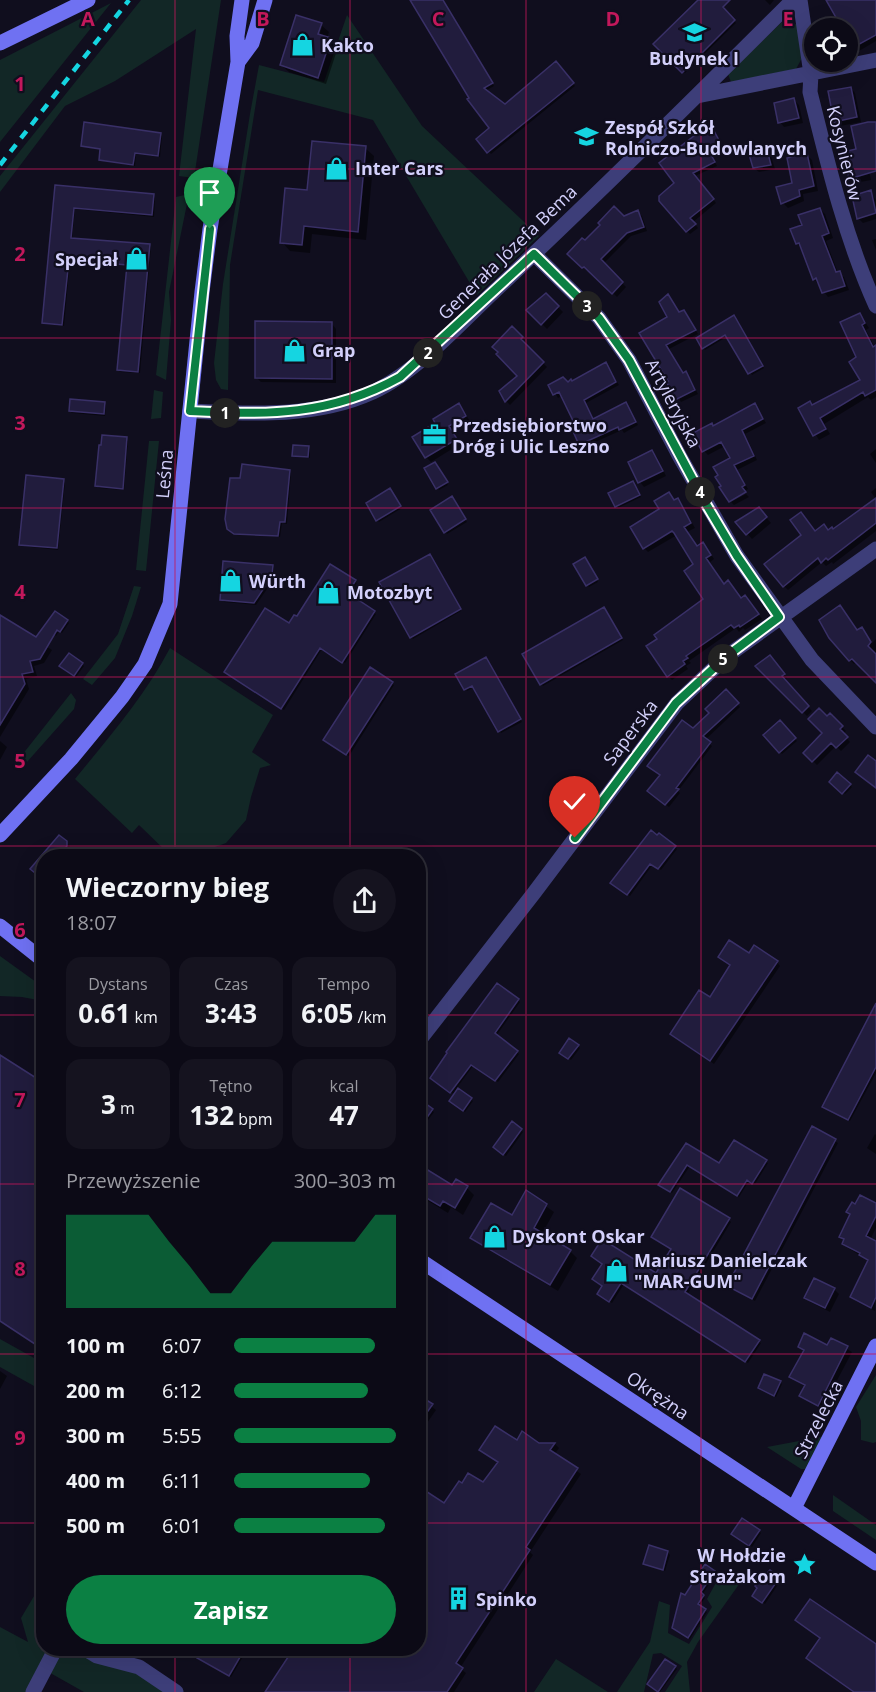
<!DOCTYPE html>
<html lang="pl">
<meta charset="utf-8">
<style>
body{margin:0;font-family:"Open Sans",sans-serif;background:#15131f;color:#f1f3f6;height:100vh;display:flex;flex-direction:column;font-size:22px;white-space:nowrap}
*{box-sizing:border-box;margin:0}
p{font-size:20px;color:#9a9aa1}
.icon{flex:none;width:33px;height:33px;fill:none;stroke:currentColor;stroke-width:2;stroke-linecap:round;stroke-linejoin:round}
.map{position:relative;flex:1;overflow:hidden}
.panel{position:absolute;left:36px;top:849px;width:390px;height:807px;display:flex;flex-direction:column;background:#0c0a16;border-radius:24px;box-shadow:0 6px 24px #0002,0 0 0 2px #2c2b35}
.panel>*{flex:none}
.fabs{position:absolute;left:804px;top:18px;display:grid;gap:12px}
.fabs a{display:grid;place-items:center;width:54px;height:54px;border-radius:50%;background:#0c0a16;box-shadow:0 6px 24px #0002,0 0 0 2px #2c2b35;font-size:30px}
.pin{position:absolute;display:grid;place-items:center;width:51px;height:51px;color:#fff;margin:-62px -26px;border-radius:50% 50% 50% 0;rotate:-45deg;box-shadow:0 0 6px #0007}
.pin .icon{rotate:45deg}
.km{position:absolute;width:30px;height:30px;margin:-15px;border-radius:50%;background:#222;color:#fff;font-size:16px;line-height:30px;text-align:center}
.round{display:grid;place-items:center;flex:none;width:63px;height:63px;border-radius:32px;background:#15131f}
.headline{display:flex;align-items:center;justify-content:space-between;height:102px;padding:0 30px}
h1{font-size:27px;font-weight:700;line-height:45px}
.stats{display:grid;grid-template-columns:repeat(3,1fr);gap:9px;height:102px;padding:6px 30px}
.stats div{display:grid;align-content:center;border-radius:15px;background:#15131f;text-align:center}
.stats b{font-size:26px;font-weight:700}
.stats small{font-size:16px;font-weight:400}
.stats p{font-size:16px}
.chart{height:168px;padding:12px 30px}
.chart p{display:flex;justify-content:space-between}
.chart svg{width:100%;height:108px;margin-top:6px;fill:#0b8043;opacity:.7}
.primary-button{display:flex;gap:12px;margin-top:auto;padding:12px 30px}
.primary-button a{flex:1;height:69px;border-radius:36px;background:#0b8043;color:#fff;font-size:24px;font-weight:700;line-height:69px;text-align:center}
ul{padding:0 30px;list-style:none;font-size:20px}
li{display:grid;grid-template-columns:96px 72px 1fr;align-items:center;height:45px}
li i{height:15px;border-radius:8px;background:#0b8043}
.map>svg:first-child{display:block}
</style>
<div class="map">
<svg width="876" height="1692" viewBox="0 0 876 1692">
<rect width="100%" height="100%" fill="#100e1e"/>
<path fill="#122726" d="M141 0H221L194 178 179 176 196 29 115 81 65 106 0 192V176Z
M111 3 0 142V60Z
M347 15 422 126 539 236 477 295 373 120 258 90 230 265 228 390 221 389 216 380 214 363 223 284 250 114 259 65 324 82Z
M787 19 797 25 802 58 796 69 731 82 728 74 783 21Z
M189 194 169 292 171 320 166 380 156 375 176 197Z
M154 390 163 392 161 418 151 419Z
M149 441H159L146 571 136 570Z
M134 586 141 587 132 616 115 658 92 685 83 679 118 634Z
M170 648 273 715 252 752 271 765 260 768 251 797 246 820 226 843 190 856H171L139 825 132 833 75 779C109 737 145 696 170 648Z
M71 693 76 700 74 709 27 762 22 755Z
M0 956 43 987V1001L22 997 0 996Z
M0 1339 43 1363V1391L0 1367Z
M876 1375V1442L873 1443 861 1440V1421L856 1407Z
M831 1435 812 1473 805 1469H801L767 1447Z
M833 1495 876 1525V1540L833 1511Z
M718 1579 726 1583H740L698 1642 687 1662 690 1692H665L682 1666 661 1653 653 1654 644 1692H617L650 1642 659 1601 670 1605 668 1633 689 1644 712 1607 707 1599Z
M43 1585 44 1648 84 1649 176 1692H84L45 1670 33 1692H0V1627L28 1642 21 1618 40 1586Z
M556 1659 608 1692H534Z"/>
<path fill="#0007" fill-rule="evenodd" d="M413 0H443L494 86 485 91 505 105 556 63 575 86 491 154 478 140 491 128 471 98Z
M700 0H714L736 23 685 73 655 44Z
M765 0H774L770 5Z
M828 0H876V41L859 51 848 33V28H845Z
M321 25 329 32 327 39 338 47 326 84 289 72 281 65ZM319 27H322L317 42 315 41Z
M851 88 855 93 861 122 840 126 836 121Z
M794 100 799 105 803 123 784 127 780 122Z
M876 123V147L866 155 871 180 855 183 850 179 859 150Z
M712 128 725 150 712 156 717 166 695 176 716 203 693 222 698 228 690 234 687 231 676 183Z
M160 134 162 136 160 157 136 154 135 166 102 161 100 159 102 150 85 147 83 145Z
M365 148 374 156 366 240 312 234 310 253 290 251 282 242 309 192Z
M766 148 770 153 775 169 759 172 754 168Z
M807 155 812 160 818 191 803 194 804 201 788 208 783 203Z
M56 187 153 196 155 198 154 217 75 209 72 239 149 245 151 247 140 373 120 372 118 370 128 266 70 261 64 326 46 324 44 322Z
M870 192 876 200V219L863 223 858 218Z
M820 209 825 214 833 238 826 241 838 273 844 277 849 290 828 297 814 279 802 248 797 244 804 226Z
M638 212 642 216 647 231 631 236 603 264 626 287 617 297 589 269 587 271 569 254 623 217Z
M876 239V250L872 240Z
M546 295 563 312 547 329 528 310Z
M668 296 680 314 684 311 687 315 698 334 669 349 684 374 689 377 698 394 681 402 641 334 669 317Z
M860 314 869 328 866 330 876 350V397L871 400 868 397 824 424 830 434 819 440 800 409 813 406 862 381 858 358Z
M735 319 764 368 752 375 728 336 705 350 703 348Z
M332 324 336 329V383L261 382 256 377Z
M512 329 526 342 524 344 547 367 510 405 506 401 519 376Z
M605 364 619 385 586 403 594 420 626 404 638 425 624 433 622 430 584 447 580 444 578 428 562 396 558 398 550 385 568 384Z
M104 403 106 405 105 416 72 413 70 411Z
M459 405 470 421 453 431 460 444 431 462 426 457 437 423Z
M755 405 766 423 745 434 757 460 737 470 748 489 729 500 732 458 725 446 708 455 704 451 713 427Z
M126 439 128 441 124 490 99 488 97 486Z
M308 447 310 449V458L295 457 293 455Z
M876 449V463L870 454Z
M652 452 657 457 666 476 644 487 640 482 630 463Z
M437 466 448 485 439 490 426 469Z
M289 471 291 473 287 524 282 523 280 537 237 535 231 530 242 479Z
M63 481 65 483 58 550 22 546 20 544Z
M634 485 641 497 618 508 610 494Z
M876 488V499L871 492Z
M392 492 402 508 379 522 377 520Z
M669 494 675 502 677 500 681 504 695 528 687 532 697 547 703 544 707 548 714 559 709 563 724 585 741 600 749 601 762 619 745 630 743 628 739 632 736 628 689 661 691 663 686 666 688 669 672 680 668 676 705 599 695 565 677 535 648 552 644 548Z
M746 494 749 497 734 505 731 502Z
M453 500 467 522 447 534 445 532Z
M876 500V531L833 564 832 562 826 566 822 562 788 590 784 586 815 532 834 531Z
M763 514 771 523 752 539 737 522Z
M431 557 461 611 413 639 411 637Z
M587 561 598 582 589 587 587 585Z
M272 566 274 568V579L256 605 224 602 222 600Z
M355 582 357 583 349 596 376 614 345 663 322 649 284 710 228 674 297 618Z
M606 611 623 640 543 686 541 684Z
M0 617 52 650 44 663 34 666 37 676 26 679 29 689 0 737Z
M67 621 69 623 62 633 59 631 56 636 46 627Z
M858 632 865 633 872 643 876 639V681L857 662 854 664 850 660Z
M773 660 787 678 784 680 812 711 807 716 757 666Z
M488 661 522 722 501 733 474 687 467 691 457 675Z
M82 664 84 666 76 677 63 668Z
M370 669 394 685 349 756 327 742Z
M726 691 740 707 705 740 712 746 678 791 680 793 669 807 651 793 693 730 711 713Z
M830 715 846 731 843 734 850 742 841 751 836 746 817 765 805 753 824 733 827 718Z
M780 722 797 741 782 754 765 735Z
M0 741 7 747 0 760Z
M838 774 852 787 845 794 831 782Z
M59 837 70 846 61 856H44Z
M675 847 677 849 661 870 653 864 630 896 614 885Z
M222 852 228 856H218Z
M749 955 777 962 780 966 714 1064 675 1037Z
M497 985 520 1002 496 1036 519 1054 498 1082 473 1066 456 1089 473 1101 465 1112 453 1103 455 1095 434 1080Z
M876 1007V1073L850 1121 826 1108Z
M578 1046 580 1048 571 1060 563 1054Z
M419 1101 434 1112 428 1120 418 1113Z
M812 1128 838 1143 755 1301 729 1286Z
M521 1130 523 1132 506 1156 497 1149Z
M875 1134 876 1135V1154L867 1148Z
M687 1145 719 1165 766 1162 768 1163 755 1184 749 1181 739 1197 690 1166 672 1193 662 1187Z
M418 1166 452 1187 467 1188 474 1195 463 1215 451 1207 448 1213 418 1195Z
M527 1193 554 1212 542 1234 570 1251 577 1258 558 1291 479 1244 472 1237 512 1217Z
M876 1205V1228L870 1240 876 1242 875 1311 856 1301 852 1297 869 1261 848 1248 843 1244 845 1240 841 1236 856 1206Z
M729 1220 731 1222 687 1295 761 1343 748 1363 624 1284 612 1303 601 1296 604 1286 657 1275Z
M834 1289 839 1294 830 1312 810 1302 806 1297Z
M832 1340 852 1352 822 1409 801 1396 806 1387 790 1377 804 1351 799 1346 828 1347Z
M0 1371 7 1376 0 1389Z
M780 1382 782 1384 776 1397 760 1388Z
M418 1396 436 1410 418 1436Z
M517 1442 555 1444 559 1448 554 1455 581 1474 530 1552 533 1555 460 1668 466 1673 454 1692H267L418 1648 444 1505 484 1484Z
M759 1531 761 1533 752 1547 735 1535Z
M668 1553 670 1555 665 1571 645 1564Z
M714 1572 716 1574 702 1595 705 1598 699 1606 707 1612 690 1639 676 1630 685 1597Z
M770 1572 781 1580 765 1604 755 1597Z
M242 1653 244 1655 231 1677 201 1660Z
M675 1667 677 1669 660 1692 651 1686Z"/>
<path fill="#211c3d" stroke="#393067" stroke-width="1.5" d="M410 0H443L493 83 484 88 505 104 556 61 574 83 487 153 476 139 489 128 467 99 469 98Z
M698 0H730L723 7 735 20 682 73 653 44Z
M826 0H876V35L854 47 848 36V28H842Z
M296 15 322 23 318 34 331 38 318 78 280 65Z
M851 87 857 117 834 122 828 91Z
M794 98 799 118 778 123 774 103Z
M84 122 161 133 158 156 135 153 133 165 99 160 100 149 81 146Z
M868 122H876V171L849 179 843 152 856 149 851 126Z
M712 127 722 146 710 153 715 162 693 173 714 199 690 218 696 224 686 232 659 201V196L674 183 659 163 694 136Z
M312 141 366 146 358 232 304 226 302 245 280 243 285 188 307 190Z
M766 146 771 165 753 168 748 151Z
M807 153 814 186 799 190 800 196 781 204 776 187 792 183 787 158Z
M55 185 154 194 152 215 74 208 71 238 150 244 138 372 117 370 127 265 69 260 62 325 42 323Z
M871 190 876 213 857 219 852 196Z
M614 206 624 216 638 210 644 227 627 233 601 259 623 282 612 294 584 267 582 268 567 254 582 238 585 240 600 225 598 223Z
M820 208 829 233 822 236 836 272 840 271 845 286 822 293 816 278 813 280 799 243 796 244 790 229 802 225 798 215Z
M546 293 559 306 541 325 526 310Z
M668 294 679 312 684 310 696 330 666 345 683 373 686 371 695 390 675 400 666 381H668L639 333 667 317 659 302Z
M860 313 865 323 862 325 873 347 876 345V390L865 396 863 392 820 418 826 429 813 436 798 408 810 401 812 405 860 380 849 362 856 357 840 322Z
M734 315 763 366 748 374 725 335 702 349 696 338Z
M255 321 332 322V379L255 378Z
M512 326 523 337 521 339 544 362 505 402 499 391 517 376 496 354 498 352 492 347Z
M606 362 616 382 584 400 593 419 626 402 636 422 619 430 618 427 579 445 572 429 576 427 559 392 553 395 548 385 563 377 568 382 571 379 572 381Z
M70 399 105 402 104 414 69 411Z
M459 403 466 416 449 426 457 439 425 458 412 437 435 423 433 419Z
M755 403 763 419 742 430 754 456 734 465 745 485 742 487 746 492 729 502 719 487 721 486 715 477 718 475 713 467 730 458 721 442 702 452 693 433 712 423 713 426Z
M102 435 127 437 123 489 95 486 99 445H101Z
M293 445 309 446 308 457 292 456Z
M652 450 663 471 638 483 628 462Z
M435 462 448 482 436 489 424 468Z
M242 464 290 470 285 522H280L278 536 234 534 227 529 225 519 230 478H240Z
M26 475 64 479 57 548 19 545Z
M633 481 640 495 615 507 608 493Z
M390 488 401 506 376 521 366 503Z
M669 492 674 500 678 498 691 523 684 527 697 546 703 542 711 555 706 558 724 584 728 580 741 598 745 595 759 614 740 627 739 625 734 628 731 625 686 656 688 658 683 661 685 664 667 677 646 646 657 639 654 635 703 599 684 571 693 564 674 533 672 531 643 549 630 527 659 509 654 501Z
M452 496 466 519 444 533 430 510Z
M876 498V523L828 560 826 558 821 563 818 558 783 587 764 564 801 535 790 520 801 512 815 531 824 524 828 530 832 527 833 529Z
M759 507 767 517 746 535 735 522Z
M430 554 461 609 410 638 379 582Z
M585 557 598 579 586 586 573 564Z
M223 561 273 565 272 576 254 603 220 600Z
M330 564 356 580 348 593 375 611 342 663 320 648 281 709 224 672 265 608 289 623 294 615 297 616Z
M840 605 857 630 862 627 871 642 868 646 876 654V683L852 659 849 661 829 638 819 620Z
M604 607 622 638 540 685 522 654Z
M55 611 68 620 60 632 57 630 40 659 30 661 33 672 22 674 25 684 0 725V615L36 637Z
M69 653 83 663 74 676 59 666Z
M770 655 785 674 782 676 809 706 802 713 755 666Z
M486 657 521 719 498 732 472 686 464 690 455 674Z
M370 667 393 682 346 755 323 740Z
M726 689 739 703 703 736 711 742 676 788 679 789 665 805 647 791 660 775 647 766 682 720 693 728 709 713 705 709Z
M819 708 827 716 830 713 843 726 840 729 848 737 836 748 831 743 812 762 803 753 822 733 808 719Z
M780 720 796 738 779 753 763 735Z
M868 755 876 761V788L855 772Z
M837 772 851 784 842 794 829 782Z
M651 830 657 835 659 833 676 846 658 869 650 864 627 895 610 883Z
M59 835 67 841V846L58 856H44V880L30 869Z
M729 940 749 953 754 945 778 961 710 1061 670 1034 699 990 710 997 730 965 718 957Z
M497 983 519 999 495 1033 518 1051 495 1081 471 1065 450 1093 430 1078 447 1053 446 1052Z
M876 1003V1067L848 1120 822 1107Z
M569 1038 579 1045 568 1059 559 1053Z
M0 1055 44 1083V1350L0 1321Z
M458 1088 472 1098 463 1111 449 1101Z
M418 1098 433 1109 426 1119 418 1114Z
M512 1121 522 1129 503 1155 493 1147Z
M812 1126 836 1139 752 1299 727 1286Z
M734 1140 767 1160 752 1184 747 1180 737 1196 687 1165 670 1192 658 1185 686 1143 719 1163Z
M418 1164 452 1185 456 1179 468 1186 455 1208 443 1201 440 1206 418 1193Z
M680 1188 730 1218 685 1292 760 1340 745 1362 621 1283 609 1302 597 1294 602 1286 592 1279 602 1264 591 1256 602 1239 656 1273 671 1249 651 1237Z
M526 1190 547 1204 534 1228 571 1250 550 1285 470 1238 491 1203 512 1215Z
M860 1195 876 1203V1216L866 1236 876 1241V1297L871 1308 850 1297 868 1260 859 1255 860 1253 842 1244 844 1239 839 1237 850 1214 846 1212 852 1202 855 1204Z
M814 1278 835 1288 825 1308 804 1298Z
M804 1333 827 1345 831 1338 848 1346 818 1406 799 1396 805 1385 789 1377 804 1350 798 1347Z
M764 1374 781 1381 774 1396 758 1388Z
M418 1395 433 1404 418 1425Z
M495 1426 517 1440 522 1431 539 1443H555L550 1450 578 1468 526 1547 530 1550 456 1663 463 1668 447 1692H265L294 1648H418V1486L444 1503 459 1481 462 1483 468 1473 483 1482 498 1462 479 1450Z
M742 1518 760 1530 749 1546 731 1534Z
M649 1545 668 1551 663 1570 643 1564Z
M705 1564 715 1571 701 1592 704 1595 698 1604 706 1609 688 1638 672 1628 681 1593 685 1595Z
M770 1570 780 1577 762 1603 752 1596 757 1588 755 1586Z
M810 1599 876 1644V1692H854L806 1658 820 1638 795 1620Z
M203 1648H236L243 1652 229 1676 197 1658Z
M665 1659 676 1666 658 1692 647 1684Z"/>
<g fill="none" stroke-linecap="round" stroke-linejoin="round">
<path stroke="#3d3e79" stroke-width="15" d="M800 0 811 74 810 92C828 165 845 237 876 306
M697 96 876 60
M534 254 599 318 629 360 680 457 737 556 812 660 876 727
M190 411C251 414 316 418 373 392 419 371 464 319 501 285 600 192 697 96 793 0
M418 1042 534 893 677 703 727 656 876 549
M84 1648 97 1656 139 1667 176 1692
M33 1692 56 1648"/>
<path stroke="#6f71f2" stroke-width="15" d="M0 43 88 0
M238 62 252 43 265 0
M0 835 71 759 122 697 145 664 170 604 202 292 210 229 238 62 237 36 242 0
M0 926 44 961
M418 1259 876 1563
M794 1508 876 1346"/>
<path stroke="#15d5e1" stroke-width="4.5" stroke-dasharray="9 8" stroke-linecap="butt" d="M0 165 129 0"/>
</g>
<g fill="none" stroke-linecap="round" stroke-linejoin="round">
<defs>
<path id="route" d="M210 229 190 411C268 415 330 416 400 377L534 254 599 318 629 360 706 504 737 556 779 617 727 656 676 703 575 838"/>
</defs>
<use href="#route" stroke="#fff" stroke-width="12"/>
<use href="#route" stroke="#0b8043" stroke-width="8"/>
</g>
<path fill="none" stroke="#c2185b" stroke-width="1.5" stroke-opacity="0.55" d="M175 0V856M350 0V856M526 0V1692M701 0V1692M0 169H876M0 338H876M0 508H876M0 677H876M0 846H876M0 1015H44M418 1015H876M0 1184H44M418 1184H876M0 1354H44M418 1354H876M0 1523H44M418 1523H876M175 1648V1692M350 1648V1692"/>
<defs>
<symbol id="school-bare" viewBox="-9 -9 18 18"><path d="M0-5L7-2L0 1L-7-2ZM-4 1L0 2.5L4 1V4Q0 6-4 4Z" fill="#15d5e1" stroke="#100e1e" stroke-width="2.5" paint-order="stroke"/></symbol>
<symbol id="shop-bare" viewBox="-9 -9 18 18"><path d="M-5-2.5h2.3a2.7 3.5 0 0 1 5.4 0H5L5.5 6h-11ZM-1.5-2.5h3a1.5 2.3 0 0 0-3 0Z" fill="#15d5e1" stroke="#100e1e" stroke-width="2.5" paint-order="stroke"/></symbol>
<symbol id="office-bare" viewBox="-9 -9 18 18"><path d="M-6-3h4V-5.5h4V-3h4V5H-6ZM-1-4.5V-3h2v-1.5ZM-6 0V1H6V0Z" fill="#15d5e1" stroke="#100e1e" stroke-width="2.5" paint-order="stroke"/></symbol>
<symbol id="sight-bare" viewBox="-9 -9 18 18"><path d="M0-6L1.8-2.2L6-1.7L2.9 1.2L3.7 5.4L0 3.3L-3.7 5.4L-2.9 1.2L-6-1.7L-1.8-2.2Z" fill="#15d5e1" stroke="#100e1e" stroke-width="2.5" paint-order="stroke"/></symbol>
<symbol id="building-bare" viewBox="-9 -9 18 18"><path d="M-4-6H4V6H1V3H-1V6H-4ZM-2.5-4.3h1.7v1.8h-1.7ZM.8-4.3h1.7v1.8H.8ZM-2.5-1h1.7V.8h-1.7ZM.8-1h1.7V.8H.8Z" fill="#15d5e1" stroke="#100e1e" stroke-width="2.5" paint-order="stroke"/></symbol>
</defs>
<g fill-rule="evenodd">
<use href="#school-bare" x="678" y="16" width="33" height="33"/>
<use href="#shop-bare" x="286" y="28" width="33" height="33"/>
<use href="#school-bare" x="570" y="120" width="33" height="33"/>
<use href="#shop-bare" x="320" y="152" width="33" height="33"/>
<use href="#shop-bare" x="120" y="242" width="33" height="33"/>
<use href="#shop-bare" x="278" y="334" width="33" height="33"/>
<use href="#office-bare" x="418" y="418" width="33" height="33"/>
<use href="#shop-bare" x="214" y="564" width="33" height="33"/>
<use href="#shop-bare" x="312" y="576" width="33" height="33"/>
<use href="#shop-bare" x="478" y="1220" width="33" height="33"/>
<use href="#shop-bare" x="600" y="1254" width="33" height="33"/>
<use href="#sight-bare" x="788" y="1548" width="33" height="33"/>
<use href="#building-bare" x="442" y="1582" width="33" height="33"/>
</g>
<g text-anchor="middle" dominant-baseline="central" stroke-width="4.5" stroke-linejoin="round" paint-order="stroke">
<g font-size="18" font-weight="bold" fill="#d3d0fb" stroke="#100e1e" text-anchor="start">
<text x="321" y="45">Kakto</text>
<text x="694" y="58" text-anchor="middle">Budynek I</text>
<text x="605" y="127">Zespół Szkół<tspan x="605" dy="21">Rolniczo-Budowlanych</tspan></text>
<text x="355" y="168">Inter Cars</text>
<text x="118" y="259" text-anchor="end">Specjał</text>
<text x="312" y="350">Grap</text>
<text x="452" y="425">Przedsiębiorstwo<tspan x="452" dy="21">Dróg i Ulic Leszno</tspan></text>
<text x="249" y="581">Würth</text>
<text x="347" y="592">Motozbyt</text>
<text x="512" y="1236">Dyskont Oskar</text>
<text x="634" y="1260">Mariusz Danielczak<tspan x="634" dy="21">"MAR-GUM"</tspan></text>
<text x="786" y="1555" text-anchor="end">W Hołdzie<tspan x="786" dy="21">Strażakom</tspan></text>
<text x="476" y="1599">Spinko</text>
</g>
<g font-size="18" fill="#d3d0fb" stroke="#100e1e">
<text transform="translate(845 153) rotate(76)">Kosynierów</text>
<text transform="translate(507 252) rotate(-44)">Generała Józefa Bema</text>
<text transform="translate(674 403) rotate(62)">Artyleryjska</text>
<text transform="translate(164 474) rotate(-85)">Leśna</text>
<text transform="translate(630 732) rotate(-53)">Saperska</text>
<text transform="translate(658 1395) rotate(34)">Okrężna</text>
<text transform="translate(818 1419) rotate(-63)">Strzelecka</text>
</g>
</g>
<g font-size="20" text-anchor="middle" font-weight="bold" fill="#c2185b" stroke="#100e1e" stroke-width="4.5" stroke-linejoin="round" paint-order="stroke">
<text x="88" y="26">A</text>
<text x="263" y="26">B</text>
<text x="438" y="26">C</text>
<text x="613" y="26">D</text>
<text x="788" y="26">E</text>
<text x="20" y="91">1</text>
<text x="20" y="261">2</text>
<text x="20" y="430">3</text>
<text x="20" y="599">4</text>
<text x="20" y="768">5</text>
<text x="20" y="937">6</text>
<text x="20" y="1107">7</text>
<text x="20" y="1276">8</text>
<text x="20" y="1445">9</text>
</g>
</svg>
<div class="fabs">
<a><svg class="icon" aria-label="locate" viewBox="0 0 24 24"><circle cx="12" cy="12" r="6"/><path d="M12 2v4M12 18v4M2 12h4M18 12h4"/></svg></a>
</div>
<div class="pin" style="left:210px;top:229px;background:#1e9e55"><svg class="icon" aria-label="arrive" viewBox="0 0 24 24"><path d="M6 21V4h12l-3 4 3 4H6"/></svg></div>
<div class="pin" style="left:575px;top:838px;background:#d93025"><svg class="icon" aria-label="check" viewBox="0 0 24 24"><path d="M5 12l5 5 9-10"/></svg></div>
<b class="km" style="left:225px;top:413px">1</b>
<b class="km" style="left:428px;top:353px">2</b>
<b class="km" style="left:587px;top:306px">3</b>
<b class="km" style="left:700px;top:492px">4</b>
<b class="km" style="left:723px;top:659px">5</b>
<section class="panel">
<div class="headline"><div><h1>Wieczorny bieg</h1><p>18:07</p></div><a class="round"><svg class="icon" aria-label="share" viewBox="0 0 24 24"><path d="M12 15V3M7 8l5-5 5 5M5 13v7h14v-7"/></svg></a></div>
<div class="stats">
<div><p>Dystans</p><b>0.61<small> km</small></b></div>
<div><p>Czas</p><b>3:43</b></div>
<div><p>Tempo</p><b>6:05<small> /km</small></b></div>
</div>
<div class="stats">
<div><b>3<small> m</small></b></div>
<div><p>Tętno</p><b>132<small> bpm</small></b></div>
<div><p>kcal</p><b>47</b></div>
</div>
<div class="chart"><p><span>Przewyższenie</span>300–303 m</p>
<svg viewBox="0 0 160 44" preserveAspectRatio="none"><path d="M0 44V6L10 6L20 6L30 6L40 6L50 17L60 27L70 38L80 38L90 27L100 17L110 17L120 17L130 17L140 17L150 6L160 6V44z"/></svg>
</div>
<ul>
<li><b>100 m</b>6:07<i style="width:87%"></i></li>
<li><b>200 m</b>6:12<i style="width:83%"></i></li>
<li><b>300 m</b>5:55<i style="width:100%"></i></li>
<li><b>400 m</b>6:11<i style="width:84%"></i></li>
<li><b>500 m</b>6:01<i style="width:93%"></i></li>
</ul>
<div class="primary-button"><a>Zapisz</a></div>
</section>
</div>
